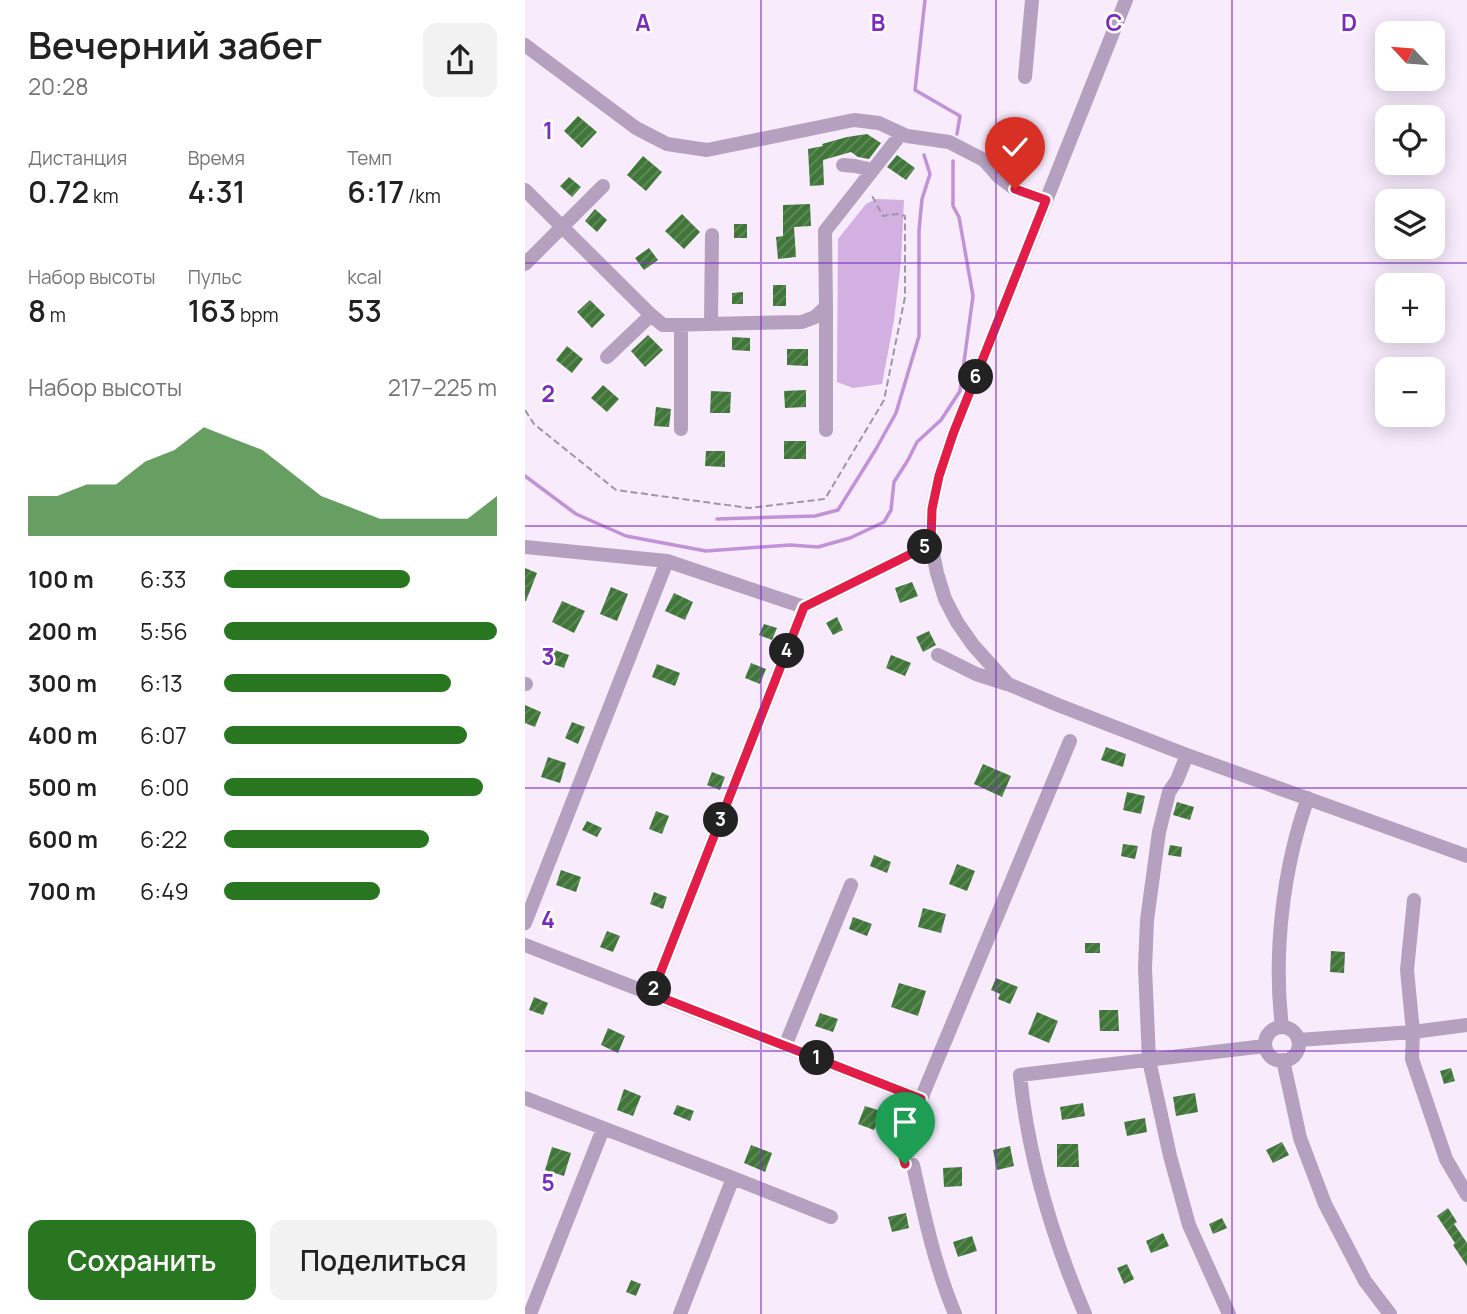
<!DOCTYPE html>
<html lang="ru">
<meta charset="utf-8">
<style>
body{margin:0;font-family:Manrope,sans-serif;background:#f2f2f2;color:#222;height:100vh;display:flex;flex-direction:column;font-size:26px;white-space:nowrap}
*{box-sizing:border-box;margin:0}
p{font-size:23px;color:#767676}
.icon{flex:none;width:38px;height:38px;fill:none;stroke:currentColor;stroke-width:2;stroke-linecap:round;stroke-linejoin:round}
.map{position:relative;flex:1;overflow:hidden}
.panel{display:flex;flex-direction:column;background:#fff;width:525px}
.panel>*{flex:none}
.needle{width:46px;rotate:296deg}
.fabs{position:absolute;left:850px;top:21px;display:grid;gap:14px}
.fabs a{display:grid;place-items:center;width:70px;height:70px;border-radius:14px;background:#fff;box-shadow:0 4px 18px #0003;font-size:35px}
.pin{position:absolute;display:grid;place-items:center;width:60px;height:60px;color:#fff;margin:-72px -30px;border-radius:50% 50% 50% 0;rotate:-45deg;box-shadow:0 0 7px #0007}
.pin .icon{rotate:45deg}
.km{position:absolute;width:35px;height:35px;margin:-18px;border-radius:50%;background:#222;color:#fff;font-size:19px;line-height:35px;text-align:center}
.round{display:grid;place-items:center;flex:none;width:74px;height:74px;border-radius:14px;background:#f2f2f2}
.overview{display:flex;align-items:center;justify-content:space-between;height:119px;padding:0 28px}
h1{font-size:38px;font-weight:600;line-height:52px}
.stats{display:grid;grid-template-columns:repeat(3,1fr);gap:10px;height:119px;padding:7px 28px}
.stats div{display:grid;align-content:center}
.stats b{font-size:30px;font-weight:600}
.stats small{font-size:19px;font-weight:400}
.stats p{font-size:19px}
.chart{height:196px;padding:14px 28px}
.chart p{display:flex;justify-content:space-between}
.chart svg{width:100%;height:126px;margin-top:7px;fill:#28761f;opacity:.7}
.primary-button{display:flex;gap:14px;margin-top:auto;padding:14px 28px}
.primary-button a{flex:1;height:80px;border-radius:14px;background:#28761f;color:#fff;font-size:28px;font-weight:600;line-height:80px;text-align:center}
.primary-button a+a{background:#f2f2f2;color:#222}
ul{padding:0 28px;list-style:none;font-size:23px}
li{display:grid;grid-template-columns:112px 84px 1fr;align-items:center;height:52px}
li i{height:18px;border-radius:9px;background:#28761f}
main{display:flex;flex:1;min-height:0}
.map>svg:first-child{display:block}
</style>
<main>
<section class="panel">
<div class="overview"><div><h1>Вечерний забег</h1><p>20:28</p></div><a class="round"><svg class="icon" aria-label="share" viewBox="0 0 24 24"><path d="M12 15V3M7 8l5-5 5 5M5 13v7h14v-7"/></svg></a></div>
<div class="stats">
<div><p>Дистанция</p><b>0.72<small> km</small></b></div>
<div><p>Время</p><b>4:31</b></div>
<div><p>Темп</p><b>6:17<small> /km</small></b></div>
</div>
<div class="stats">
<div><p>Набор высоты</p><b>8<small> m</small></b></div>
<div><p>Пульс</p><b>163<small> bpm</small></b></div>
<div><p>kcal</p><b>53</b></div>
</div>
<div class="chart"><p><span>Набор высоты</span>217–225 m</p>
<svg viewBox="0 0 160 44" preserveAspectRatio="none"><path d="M0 44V30L10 30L20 26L30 26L40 18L50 14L60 6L70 10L80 14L90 22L100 30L110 34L120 38L130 38L140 38L150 38L160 30V44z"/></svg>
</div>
<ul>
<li><b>100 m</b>6:33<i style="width:68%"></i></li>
<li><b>200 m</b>5:56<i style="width:100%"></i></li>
<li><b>300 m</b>6:13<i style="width:83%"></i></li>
<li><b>400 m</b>6:07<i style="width:89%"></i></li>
<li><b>500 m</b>6:00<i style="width:95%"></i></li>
<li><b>600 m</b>6:22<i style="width:75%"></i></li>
<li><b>700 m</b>6:49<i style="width:57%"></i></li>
</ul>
<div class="primary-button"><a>Сохранить</a><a>Поделиться</a></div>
</section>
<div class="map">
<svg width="942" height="1314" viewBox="0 0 942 1314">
<defs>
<pattern id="building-hatch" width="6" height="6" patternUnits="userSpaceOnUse" patternTransform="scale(1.75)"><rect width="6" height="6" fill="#407739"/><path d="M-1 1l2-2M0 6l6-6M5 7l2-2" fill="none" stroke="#648a60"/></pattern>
</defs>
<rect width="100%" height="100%" fill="#f7ebfc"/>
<path fill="#d2b0e1" d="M351 199 379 200 376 261 369 320 357 384 328 388 312 382 313 239 341 204Z"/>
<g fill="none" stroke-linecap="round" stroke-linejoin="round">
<path stroke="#c292d8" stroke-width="3.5" d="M400 0 390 90 435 116 432 134
M0 476 51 514 101 536 181 551 265 545 293 547 325 538 359 522 366 510 369 482 383 460 392 442 416 420 435 391 448 296 434 217 428 206V161
M192 519 290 516 313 510 351 449 371 413 394 336V230L397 199 405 174 399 155"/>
</g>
<path fill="url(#building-hatch)" d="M53 116 72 132 57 148 39 131Z
M342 134 356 143 344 159 333 157 326 152 298 160 299 185 285 186 283 149 298 146 297 144 322 137Z
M372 155 390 168 381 180 362 167Z
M118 156 137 172 121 191 102 175Z
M44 177 56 187 47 197 35 186Z
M285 204 286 226 269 227 271 257 253 259 251 237 258 236V205Z
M70 209 82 220 72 232 60 221Z
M157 214 175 232 159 249 140 231Z
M209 224H222V238H209Z
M124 248 133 260 119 270 110 258Z
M248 285H261V306H248Z
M218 292V304H207V293Z
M65 300 80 315 67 328 52 312Z
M123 335 138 350 120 367 106 351Z
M207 337 225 338V351L207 350Z
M42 346 58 359 47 373 31 360Z
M262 349H283V366L262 365Z
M78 385 94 399 82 412 66 398Z
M281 390V407L260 408 259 391Z
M186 391 206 392 205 413H185Z
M131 407 146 409 144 427 129 426Z
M259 441H281V459H259Z
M181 451H200V467L180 466Z
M0 568 12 573 1 601H0Z
M387 582 393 596 375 603 370 588Z
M86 587 103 594 92 621 75 614Z
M149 593 168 602 160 620 140 611Z
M37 601 60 611 49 633 27 622Z
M312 617 318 630 308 635 301 623Z
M239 624 252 628 247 640 234 635Z
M404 631 411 645 398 652 391 637Z
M24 648 44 655 39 668 19 661Z
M366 655 386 663 380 676 361 668Z
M226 663 241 669 235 684 220 678Z
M132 664 155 673 150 686 127 677Z
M0 705 16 712 10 727 0 723Z
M47 722 60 727 53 744 40 738Z
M581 747 601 754 598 767 576 760Z
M23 757 41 763 35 783 16 777Z
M458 764 486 776 477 797 449 784Z
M187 772 200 777 195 790 182 785Z
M602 792 620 796 616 814 598 810Z
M652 802 669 807 665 820 648 815Z
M131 811 144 816 137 834 124 829Z
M62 821 77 828 72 837 57 830Z
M598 844 613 846 610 859 596 856Z
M645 845 657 847 656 857 643 855Z
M349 855 366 862 362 873 345 866Z
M432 864 450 871 442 891 424 884Z
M36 870 56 877 51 892 31 885Z
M129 892 142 897 138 909 125 904Z
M398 908 421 914 416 933 393 927Z
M328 917 347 924 342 936 324 929Z
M82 931 95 936 88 952 75 947Z
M560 943H575V953H560Z
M806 951 820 952 819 973 805 972Z
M471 978 493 987 485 1004 473 999 475 994 466 990Z
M374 983 401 991 393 1016 366 1007Z
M9 997 23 1003 18 1015 4 1010Z
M574 1010H593L594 1031H575Z
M512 1012 533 1021 524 1043 503 1034Z
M295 1013 313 1019 308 1032 290 1026Z
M83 1028 100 1036 93 1053 76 1045Z
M926 1068 930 1081 919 1084 915 1071Z
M99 1089 116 1096 108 1116 92 1110Z
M670 1093 673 1112 651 1116 648 1097Z
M558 1103 560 1116 537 1120 535 1107Z
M152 1105 169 1111 165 1121 148 1114Z
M340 1106 356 1111 349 1130 333 1124Z
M620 1118 622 1132 602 1136 599 1122Z
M757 1142 764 1155 748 1163 741 1150Z
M532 1144H553L554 1167H532Z
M226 1145 247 1153 240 1172 219 1163Z
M485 1146 489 1166 472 1170 468 1150Z
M27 1147 46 1153 39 1176 20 1170Z
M437 1167V1186L419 1187 418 1168Z
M923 1208 932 1222 929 1224 942 1243V1266L928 1245 930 1243 912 1216Z
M381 1213 384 1228 367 1232 363 1217Z
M697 1218 702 1228 688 1234 684 1224Z
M638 1233 644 1246 626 1253 621 1241Z
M447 1236 452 1251 433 1257 428 1242Z
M602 1264 609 1279 599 1284 592 1268Z
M106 1280 116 1284 111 1296 101 1292Z"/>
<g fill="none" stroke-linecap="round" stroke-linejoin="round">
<path stroke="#9f97a3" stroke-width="2" stroke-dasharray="7 3.5" stroke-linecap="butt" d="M0 410 9 424 91 490 224 508 300 499 359 400 380 297V216L373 214 358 216 346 194
M378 1157 377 1153 393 1114"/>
<path stroke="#b5a0bf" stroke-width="14" d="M601 0 428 434 414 476 407 509 406 544 412 573 420 599 432 622 448 645 483 684 533 705 662 755 942 856
M0 45 111 128 142 144 182 150 329 120 354 123 382 136 424 142 459 160 474 177 490 189 521 200
M500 77 507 0
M318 165 330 166 348 170
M0 190 126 315 138 325 277 322 290 317 301 307 300 231 376 134
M0 264 78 186
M301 307V430
M186 323 187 235
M156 325V429
M82 357 126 315
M0 547 142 561 279 607 406 544
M413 655 451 674 482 684
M0 684H1
M662 755 652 780 644 792 634 832 622 920 620 968 624 1060 645 1156 664 1225 704 1314
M0 923 142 561
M0 945 396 1099 545 741
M127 994 279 607
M942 1025 888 1032 887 1059 921 1159 942 1195
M757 1027C748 954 758 867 783 798
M740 1044a17 17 0 1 1 34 0a17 17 0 1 1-34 0Z
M773 1040 888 1032 882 970 889 900
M260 1046 326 885
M758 1060 775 1138 800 1204 840 1281 865 1314
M0 1098 208 1178 306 1217
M388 1165C399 1215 410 1266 430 1314
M5 1314 78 1129
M155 1314 208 1178
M560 1314C528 1239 503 1157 495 1075L740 1046"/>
</g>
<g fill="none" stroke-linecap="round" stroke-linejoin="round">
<defs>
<path id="route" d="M380 1164 377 1153 394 1112 396 1099 127 994 279 607 406 544 407 509 414 476 428 434 521 200 490 189"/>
</defs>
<use href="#route" stroke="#fff" stroke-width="14"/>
<use href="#route" stroke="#e11d48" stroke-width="9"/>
</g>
<path fill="none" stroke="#7b2cbf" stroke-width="2" stroke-opacity="0.55" d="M236 0V1314M471 0V1314M707 0V1314M0 263H942M0 526H942M0 788H942M0 1051H942"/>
<g font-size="23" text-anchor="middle" font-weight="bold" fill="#7b2cbf" stroke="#fff" stroke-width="5" stroke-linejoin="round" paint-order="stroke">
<text x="118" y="31">A</text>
<text x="353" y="31">B</text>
<text x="589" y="31">C</text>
<text x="824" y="31">D</text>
<text x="23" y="139">1</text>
<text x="23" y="402">2</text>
<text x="23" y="665">3</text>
<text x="23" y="928">4</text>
<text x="23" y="1191">5</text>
</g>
</svg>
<div class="fabs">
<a><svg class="needle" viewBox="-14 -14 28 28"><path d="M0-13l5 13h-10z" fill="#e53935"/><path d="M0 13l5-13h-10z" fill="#767676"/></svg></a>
<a><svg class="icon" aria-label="locate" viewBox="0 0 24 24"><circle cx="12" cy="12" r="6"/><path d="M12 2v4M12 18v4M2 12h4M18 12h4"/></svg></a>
<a><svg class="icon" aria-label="layers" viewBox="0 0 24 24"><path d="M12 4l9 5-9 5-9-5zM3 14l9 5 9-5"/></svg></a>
<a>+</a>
<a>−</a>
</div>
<div class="pin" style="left:380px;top:1164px;background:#1e9e55"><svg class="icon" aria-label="arrive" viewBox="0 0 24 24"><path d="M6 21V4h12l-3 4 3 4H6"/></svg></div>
<div class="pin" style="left:490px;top:189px;background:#d93025"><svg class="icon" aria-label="check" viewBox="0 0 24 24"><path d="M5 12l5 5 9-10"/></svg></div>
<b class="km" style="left:292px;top:1058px">1</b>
<b class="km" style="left:129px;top:989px">2</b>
<b class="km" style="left:196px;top:820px">3</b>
<b class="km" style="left:262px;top:651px">4</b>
<b class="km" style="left:400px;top:547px">5</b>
<b class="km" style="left:451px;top:377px">6</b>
</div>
</main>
